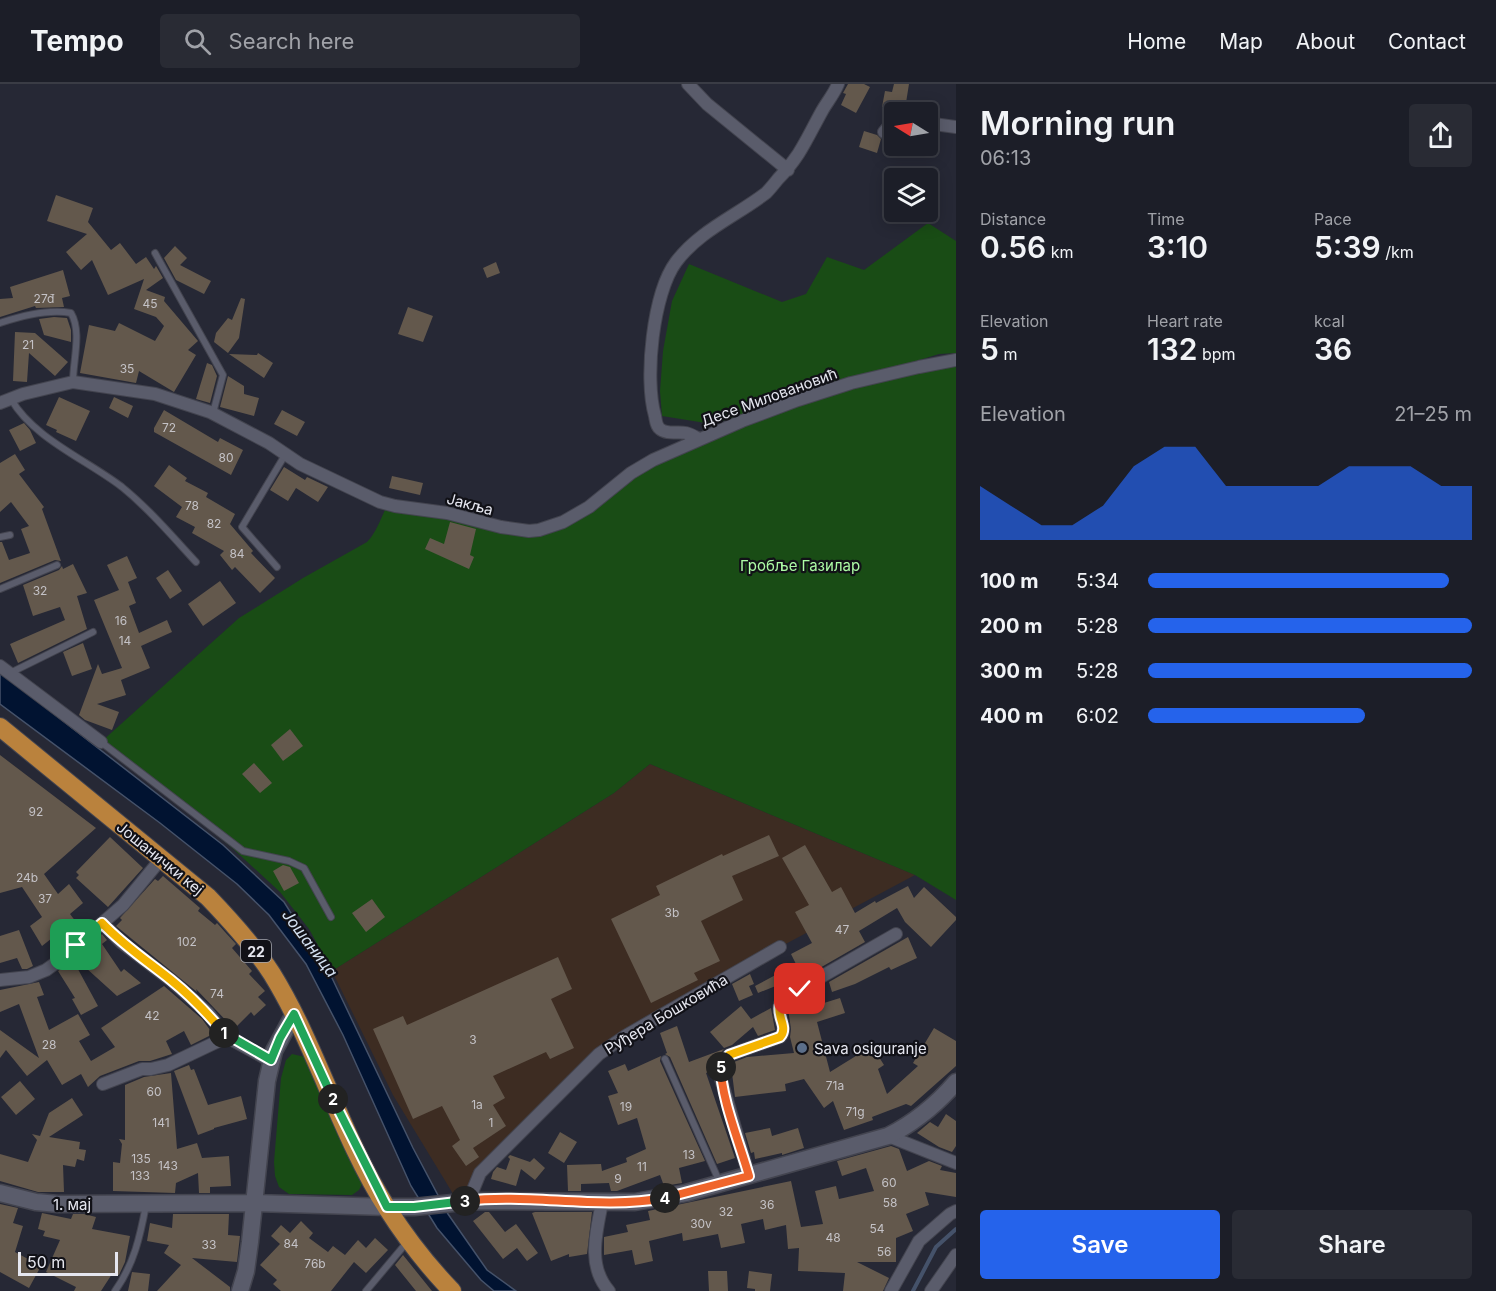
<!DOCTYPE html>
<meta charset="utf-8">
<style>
body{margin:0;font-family:Inter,sans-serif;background:#292b34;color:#f1f3f6;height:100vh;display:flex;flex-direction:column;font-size:22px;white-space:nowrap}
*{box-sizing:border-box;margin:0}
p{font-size:20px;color:#a0a2a8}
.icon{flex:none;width:33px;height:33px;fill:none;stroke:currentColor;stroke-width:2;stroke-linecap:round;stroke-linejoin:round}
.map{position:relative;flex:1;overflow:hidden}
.details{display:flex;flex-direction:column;background:#1c1e28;width:540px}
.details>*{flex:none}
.needle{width:39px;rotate:281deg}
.tools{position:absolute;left:884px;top:18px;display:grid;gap:12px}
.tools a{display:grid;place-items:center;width:54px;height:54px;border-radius:6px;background:#1c1e28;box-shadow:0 3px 15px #0003,0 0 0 2px #3a3c45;font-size:30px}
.scale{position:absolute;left:18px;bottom:15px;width:100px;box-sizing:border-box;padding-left:6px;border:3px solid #e5e6ef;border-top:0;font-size:16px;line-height:21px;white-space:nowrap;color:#e5e6ef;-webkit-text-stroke:4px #111117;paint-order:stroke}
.pin{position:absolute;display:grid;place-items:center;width:51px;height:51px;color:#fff;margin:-26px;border-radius:12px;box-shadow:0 3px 9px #0006}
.km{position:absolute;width:30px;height:30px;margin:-15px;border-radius:50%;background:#222;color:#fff;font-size:16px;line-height:30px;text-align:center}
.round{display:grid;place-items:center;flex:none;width:63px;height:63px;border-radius:6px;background:#292b34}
.overview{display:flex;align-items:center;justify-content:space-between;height:102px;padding:0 24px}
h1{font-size:33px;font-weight:600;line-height:45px}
.metrics{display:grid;grid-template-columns:repeat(3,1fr);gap:9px;height:102px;padding:6px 24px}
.metrics div{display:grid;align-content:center}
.metrics b{font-size:30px;font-weight:600}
.metrics small{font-size:16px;font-weight:400}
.metrics p{font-size:16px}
.chart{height:168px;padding:12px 24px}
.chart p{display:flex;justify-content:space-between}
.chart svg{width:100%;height:108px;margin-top:6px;fill:#2563eb;opacity:.7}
.cta{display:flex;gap:12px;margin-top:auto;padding:12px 24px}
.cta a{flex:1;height:69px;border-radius:6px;background:#2563eb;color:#fff;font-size:24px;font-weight:600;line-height:69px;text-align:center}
.cta a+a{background:#292b34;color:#f1f3f6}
ul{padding:0 24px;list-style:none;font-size:20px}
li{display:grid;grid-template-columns:96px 72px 1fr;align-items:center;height:45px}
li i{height:15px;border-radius:8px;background:#2563eb}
header{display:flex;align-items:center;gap:36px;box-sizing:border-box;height:84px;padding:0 30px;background:#1c1e28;border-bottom:2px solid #3a3c45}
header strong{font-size:28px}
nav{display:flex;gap:33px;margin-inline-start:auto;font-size:21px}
.search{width:420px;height:54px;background:#292b34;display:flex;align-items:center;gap:15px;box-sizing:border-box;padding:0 21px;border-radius:6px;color:#a0a2a8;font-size:22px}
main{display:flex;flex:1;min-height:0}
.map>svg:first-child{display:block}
</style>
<header>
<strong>Tempo</strong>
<div class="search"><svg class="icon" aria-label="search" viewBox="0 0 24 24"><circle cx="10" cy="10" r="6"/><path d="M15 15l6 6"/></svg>Search here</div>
<nav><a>Home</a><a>Map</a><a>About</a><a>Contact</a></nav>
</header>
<main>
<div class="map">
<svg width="956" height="1207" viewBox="0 0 956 1207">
<rect width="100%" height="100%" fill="#262835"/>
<path fill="#3d2c22" d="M650 680 915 791 780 863 599 970 473 1106 458 1118 393 1011 332 887 614 709Z"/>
<path fill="#194c15" d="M928 139 956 157V269L939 270 712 340 662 332 660 307 663 267 672 217 689 180 782 218 806 210 827 173 864 186Z
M956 276V816L915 791 650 680 614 709 332 887 309 845 280 808 230 762 101 658 239 534 303 494 367 458C377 448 381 433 388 420L501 443 563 438 622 396 798 316Z
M292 970 305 973 362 1100 359 1106 352 1111 289 1110 279 1103 275 1092 274 1078 281 994 286 976Z"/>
<path fill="#011331" stroke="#45526a" stroke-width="1.5" d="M0 588 223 761 284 818 332 894 413 1064 448 1130 487 1186 516 1207H494L481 1196 437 1144 411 1102 343 951 306 880 269 831 237 800 160 739 0 620Z"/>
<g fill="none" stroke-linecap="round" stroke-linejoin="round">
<path stroke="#45526a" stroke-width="4" d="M913 1207 936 1163 956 1145"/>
</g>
<path fill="#63584c" d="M848 0H864L870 3 856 29 841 21 846 10 843 9Z
M894 0H909L905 25 896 23V26L882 23 885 7 892 8Z
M864 47 877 51 881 55 877 69 859 63Z
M56 111 93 124 88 138 111 166 120 159 136 180 146 173 154 185 156 182 163 194 146 206 165 213 164 217 198 257 188 266 196 271 174 308 139 287 136 299 80 289 89 241 115 247 119 239 155 257 164 242 156 233 134 225 144 195 108 211 92 176 81 186 66 168 87 150 47 137Z
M175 162 187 174 180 181 211 197 204 210 176 196 164 174Z
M496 178 500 189 487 194 483 184Z
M63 186 70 212 62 214 64 223 36 224 35 222 0 233V215L13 214 10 203Z
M241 214 245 215 239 254 228 269 214 258 216 249 228 234 232 236Z
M408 223 433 232 423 258 398 250Z
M54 233 67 234 71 246V258L44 251 39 235Z
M15 248 35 249 68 278 55 292 29 269 27 298 13 297Z
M258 269 273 279 264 294 229 270 257 271Z
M207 279 212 281 217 292 210 319 196 315Z
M228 292 244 302V310L259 314 254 332 220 323Z
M59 313 90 327 76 357 56 348 57 346 46 341Z
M114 313 133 322 128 334 109 324Z
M164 326 218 358 220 354 243 366 231 391 154 348V344Z
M282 326 305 338 297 352 274 340Z
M24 339 30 346 36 359 20 367 9 346Z
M15 370 25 386 19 390 44 423 42 425 61 477 55 476 0 499V458H2L9 476 30 469 21 445 29 442 11 418 0 428V379Z
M169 381 187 394 185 397 208 409 206 413 235 430 230 440 253 467 251 469 275 494 260 509 235 483 232 486 220 471 224 467 192 449 195 443 176 433 182 423 154 402Z
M284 383 305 396 307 393 328 403 318 418 296 404 288 417 270 406Z
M392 392 423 399 420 411 389 404Z
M450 438 476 445 470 471 474 473 469 485 425 465 430 454 444 460Z
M127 472 137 494 128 498 136 519 129 522 139 549 167 536 172 548 141 562 150 584 121 596 126 611 97 620 119 628 112 646 85 636 79 631 98 580 102 590 122 584 94 516 119 506 107 481Z
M73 480 87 509 77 512 87 545 18 579 10 560 65 536 60 523 33 532 23 501 59 486 62 482 63 485Z
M168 486 182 507 170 515 156 494Z
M220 497 236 519 203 542 188 520Z
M83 559 92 585 72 592 63 568Z
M290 645 303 662 283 677 271 661Z
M0 671 96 744 44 790 58 810 69 800 83 819 70 830 82 846 64 862 56 851 42 862 30 842 42 833 22 803 0 809Z
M254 679 272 699 260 709 242 690Z
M769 751 779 772 732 792 743 816 701 837 720 877 694 889 698 896 651 919 611 835 660 811 656 802 722 770 723 772Z
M110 753 143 784 108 823 76 794 79 791 76 788Z
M805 761 832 808 841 803 855 829 875 817 876 819 908 802 914 814 924 803 956 833V836L931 863 905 838 897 824 859 847 865 858 818 885 758 909 755 902 796 880 791 870 812 859 795 828 809 821 782 774Z
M283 781 290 783 299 799 284 807 273 787Z
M163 792 200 824 198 827 215 841 217 839 225 848 236 860 232 864 252 887 249 890 265 907 258 913 266 921 254 932 251 928 234 945 196 905 197 908 116 842 122 836 120 834 155 795 158 797Z
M372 815 385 833 366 848 352 829Z
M19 846 33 882 27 885H22L17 874 0 879V852Z
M102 850 107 856 102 860 121 888 124 885 141 899 117 912 75 874Z
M908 853 917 874 891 886 889 883 855 900 832 908 829 898Z
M558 873 572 905 551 915 574 964 550 975 546 968 493 992 505 1014 493 1021 506 1042 473 1064 479 1073 466 1082 452 1062 460 1056 442 1022 413 1035 373 945 403 932 407 941Z
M73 876 98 922 81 931 72 915 75 914 58 887Z
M750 890 754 900 749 902 753 911 739 917 732 900Z
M39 898 44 911 37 913 49 946 78 930 90 951 79 957 91 977 115 963 101 944 164 902 202 935 213 950 191 961 184 947 166 957 172 970 150 977H139L100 992 88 1003 81 990 62 1001 47 976 27 992 6 966 0 974V946L39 974 19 920 0 928V906Z
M807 910 811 923 840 914 845 929 817 938 830 988 872 962 884 981 878 985 887 1010 918 982 913 979 934 944 956 957V982L911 1022 906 1020 872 1033 873 1036 844 1046 833 1017 824 1024 804 995 785 1000 786 1007 735 1013 731 981 734 978 747 973 794 969 790 953 791 945 788 925Z
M741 922 751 935 771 924 775 946 758 952 753 943 732 961 724 964 710 948Z
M677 942 689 978 724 965 714 977 712 986 706 989 735 1074 717 1080 670 973 665 970 667 969 660 949Z
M661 972 660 977 705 1077 679 1084 682 1099 664 1102 660 1091 617 1107H611L609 1099 581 1100V1107H568L567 1081 601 1080 602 1087 627 1078 626 1074 646 1065 637 1034 618 1041 608 1012 618 1009 608 987 625 980 628 987Z
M189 981 191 986 194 985 208 1021 241 1012 247 1035 214 1044V1045L198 1051 174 987Z
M171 989 177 1065 197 1059 202 1074 229 1072 231 1102 210 1103V1109H199L198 1089 176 1099 175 1109 113 1107V1078L120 1079 122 1060 119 1055 125 1056V1001L144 993Z
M20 997 35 1015 16 1031 1 1013Z
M72 1014 83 1031 49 1053 80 1058 79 1065 86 1066 84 1077 77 1075 75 1083 63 1081 64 1108H38L0 1097V1070L28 1078 37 1056 32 1050 40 1052 49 1029Z
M946 1030 956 1037V1062L952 1068 939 1063 917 1049 930 1038 938 1043Z
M770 1044 772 1052 798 1044 804 1064 782 1071V1069L755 1075 754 1068 751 1069 745 1049Z
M560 1048 577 1058 564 1079 548 1069Z
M891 1062 899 1065 907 1087 929 1077 942 1082 940 1086 956 1089V1113L925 1108 929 1121 906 1130 913 1147 896 1154V1178H857L889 1194 883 1207H843L845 1189 798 1187 799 1164 788 1165 786 1141 765 1146 763 1135 741 1140 745 1159 721 1164 718 1150 683 1157 682 1149 649 1157 653 1177 635 1181 632 1166 604 1171V1153L628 1148 626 1141 650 1136 648 1127 791 1097 801 1143 823 1140 815 1107 836 1102 839 1115 874 1107 866 1084 842 1092 837 1077Z
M510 1071 530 1078 534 1074 545 1084 535 1096 521 1085 516 1102 491 1095 493 1088 497 1083 506 1086 510 1075 508 1073Z
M0 1120 18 1124 13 1139 23 1142 15 1168 41 1182 29 1204 0 1188Z
M485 1128H489L505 1148 516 1140 538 1169 527 1177 517 1164 503 1175 473 1137Z
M535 1128H592L587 1170 569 1173V1170L551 1177 532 1129Z
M42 1129 71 1135 73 1130H84L96 1133 92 1145 130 1152 125 1178 119 1191 112 1190 101 1207H74L76 1203 46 1188 60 1156 43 1152 45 1147 38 1145Z
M173 1130H229L228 1151 240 1152 237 1178 192 1174 230 1203V1207H157L181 1181 164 1169 169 1161 147 1157 150 1139 172 1144Z
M301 1137 313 1149 309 1154 328 1168 333 1162 345 1171 358 1156 366 1164 375 1154 388 1166 366 1189 354 1178 331 1207H281L273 1200 277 1196 260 1181 280 1160 271 1152 281 1141 290 1149Z
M403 1171 432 1207H416L395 1181Z
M708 1187H727L728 1207H709Z
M749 1187 772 1190 770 1207H755V1205L747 1204Z
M132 1188 150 1190 148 1207H128Z"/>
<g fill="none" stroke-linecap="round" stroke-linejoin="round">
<defs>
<path id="lane" d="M155 169 223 291 213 329
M0 239C21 232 49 225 71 229 82 248 73 276 73 298
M11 315C33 354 87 376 122 403 149 425 172 452 196 478
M0 453 10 451
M277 483 242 443 285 371
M0 505 57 481
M10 589 93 548
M101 658 243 767 289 777 304 784 331 833
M665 975 720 1099
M115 1207C134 1180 140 1153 146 1121
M366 1207 408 1157"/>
<path id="street" d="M688 0 707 20 788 86
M927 39 956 43
M884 48 894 36
M0 319 23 310 73 298 155 310 210 328 269 359 300 380 380 418 395 422 447 429 501 443 529 447 539 446 563 438 589 423 631 389 653 376 742 337 798 316 851 299 919 283 956 276
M699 355C695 353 691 350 686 349 678 347 667 351 660 345 656 342 656 337 655 332 644 295 653 209 676 178 699 147 736 132 766 109 770 105 774 100 778 95 800 73 807 54 822 27 827 18 834 10 838 0
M0 582 101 658
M102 839 122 859 172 897 208 929 227 953 271 977
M0 896 29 893 46 886 60 876 123 821 161 775
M103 1000 142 985H151L168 981 227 953
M888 1052 956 1079
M749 1092 720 992C721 982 722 978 729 971L780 953C789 943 776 933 780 920L800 905 896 850
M472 1117 473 1106 480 1089 599 970 627 951 780 863
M602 1119C596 1149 587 1182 609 1207
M891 1207 919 1157 950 1130 956 1127
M931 1207 956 1171"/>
<path id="secondary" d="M0 1109 36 1118 58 1120 255 1119 387 1123H414L472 1117 635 1118 686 1109 888 1052C914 1039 937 1020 956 998
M240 1207 246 1187 250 1158 267 997 274 967 294 930"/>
<path id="primary" d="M0 643 208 813C231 837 254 862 272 890 317 963 341 1052 387 1124 406 1154 428 1182 452 1207"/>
</defs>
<use href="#lane" stroke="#43444f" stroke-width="8"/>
<use href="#street" stroke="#43444f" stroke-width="14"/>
<use href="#secondary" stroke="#43444f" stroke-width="19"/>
<use href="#primary" stroke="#43444f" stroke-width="20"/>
<use href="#lane" stroke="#5a5c6b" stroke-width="6"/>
<use href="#street" stroke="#5a5c6b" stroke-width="12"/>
<use href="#secondary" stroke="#5a5c6b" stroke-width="16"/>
<use href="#primary" stroke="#ba823d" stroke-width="18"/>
</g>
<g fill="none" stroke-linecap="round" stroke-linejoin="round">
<defs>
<path id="split-1" d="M76 861 102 839C123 861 147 877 171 896 191 912 208 930 224 949"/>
<path id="split-2" d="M224 949 271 976 280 954 294 930 333 1015"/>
<path id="split-3" d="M333 1015 387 1123H414L465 1117"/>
<path id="split-4" d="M465 1117C531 1109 598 1126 665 1114"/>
<path id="split-5" d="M665 1114 749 1092C741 1063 720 1011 721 983"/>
<path id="split-6" d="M721 983 729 971 780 953C789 943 776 933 780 920L800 905"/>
</defs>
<use href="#split-1" stroke="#fff" stroke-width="12"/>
<use href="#split-2" stroke="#fff" stroke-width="12"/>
<use href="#split-3" stroke="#fff" stroke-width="12"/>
<use href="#split-4" stroke="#fff" stroke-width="12"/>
<use href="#split-5" stroke="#fff" stroke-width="12"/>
<use href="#split-6" stroke="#fff" stroke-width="12"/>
<use href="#split-1" stroke="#f5b400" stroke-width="8"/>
<use href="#split-2" stroke="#22a559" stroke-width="8"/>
<use href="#split-3" stroke="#22a559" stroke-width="8"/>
<use href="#split-4" stroke="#f0652b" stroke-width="8"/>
<use href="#split-5" stroke="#f0652b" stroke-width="8"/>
<use href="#split-6" stroke="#f5b400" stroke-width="8"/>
</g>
<circle fill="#5c6f8a" stroke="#111117" stroke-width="2" cx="802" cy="964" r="6"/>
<g text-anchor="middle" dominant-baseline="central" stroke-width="4.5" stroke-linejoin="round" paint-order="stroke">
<g font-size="12" fill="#c4c2c6">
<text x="44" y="214">27đ</text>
<text x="150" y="219">45</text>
<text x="28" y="260">21</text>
<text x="127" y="284">35</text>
<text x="169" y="343">72</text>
<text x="226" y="373">80</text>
<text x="192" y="421">78</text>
<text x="214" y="439">82</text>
<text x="237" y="469">84</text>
<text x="40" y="506">32</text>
<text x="121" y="536">16</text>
<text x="125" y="556">14</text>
<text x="36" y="727">92</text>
<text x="27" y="793">24b</text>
<text x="45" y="814">37</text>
<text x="672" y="828">3b</text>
<text x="842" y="845">47</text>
<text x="187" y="857">102</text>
<text x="217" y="909">74</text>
<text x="152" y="931">42</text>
<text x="473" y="955">3</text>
<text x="49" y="960">28</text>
<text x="835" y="1001">71a</text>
<text x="154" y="1007">60</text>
<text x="477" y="1020">1a</text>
<text x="626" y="1022">19</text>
<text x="855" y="1027">71g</text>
<text x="161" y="1038">141</text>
<text x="491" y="1038">1</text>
<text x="689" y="1070">13</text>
<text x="141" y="1074">135</text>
<text x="168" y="1081">143</text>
<text x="642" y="1082">11</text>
<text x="140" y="1091">133</text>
<text x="618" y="1094">9</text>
<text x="889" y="1098">60</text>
<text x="890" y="1118">58</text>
<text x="767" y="1120">36</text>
<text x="726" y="1127">32</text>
<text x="701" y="1139">30v</text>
<text x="877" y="1144">54</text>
<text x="833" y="1153">48</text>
<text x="291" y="1159">84</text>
<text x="209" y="1160">33</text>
<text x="884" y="1167">56</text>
<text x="315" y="1179">76b</text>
</g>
<rect fill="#111117" stroke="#a5a6ae" stroke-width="1.5" x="241" y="856" width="30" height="22" rx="4.5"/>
<g font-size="14" font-weight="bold" fill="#e5e6ef">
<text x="256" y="867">22</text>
</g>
<g font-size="15" fill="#e5e6ef" stroke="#111117">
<text transform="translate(769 313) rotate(-20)">Десе Миловановић</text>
<text transform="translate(470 420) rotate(15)">Јакља</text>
<text transform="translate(160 774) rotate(39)">Јошанички кеј</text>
<text transform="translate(666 930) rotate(-31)">Руђера Бошковића</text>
<text x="72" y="1120">1. мај</text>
</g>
<g font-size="15" fill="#adfca5" stroke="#111117">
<text x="800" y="481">Гробље Газилар</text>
</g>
<g font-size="15" fill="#e5e6ef" stroke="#111117" text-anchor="start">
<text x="814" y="964">Sava osiguranje</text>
</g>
<g font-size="16" font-style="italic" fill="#d3e0f1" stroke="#111117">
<text transform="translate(310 859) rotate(53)">Јошаница</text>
</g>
</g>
</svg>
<div class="tools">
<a><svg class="needle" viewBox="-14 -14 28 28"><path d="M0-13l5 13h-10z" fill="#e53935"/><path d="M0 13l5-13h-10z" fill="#a0a2a8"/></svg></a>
<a><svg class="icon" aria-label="layers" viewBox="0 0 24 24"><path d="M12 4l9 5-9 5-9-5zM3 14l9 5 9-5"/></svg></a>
</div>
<div class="scale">50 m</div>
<div class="pin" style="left:76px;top:861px;background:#1e9e55"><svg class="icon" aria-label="arrive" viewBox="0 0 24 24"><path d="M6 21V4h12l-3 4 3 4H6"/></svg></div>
<div class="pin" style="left:800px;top:905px;background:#d93025"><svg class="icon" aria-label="check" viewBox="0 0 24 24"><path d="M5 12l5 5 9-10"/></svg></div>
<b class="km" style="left:224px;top:949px">1</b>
<b class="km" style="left:333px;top:1015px">2</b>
<b class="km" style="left:465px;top:1117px">3</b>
<b class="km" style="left:665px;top:1114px">4</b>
<b class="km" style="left:721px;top:983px">5</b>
</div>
<section class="details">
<div class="overview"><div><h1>Morning run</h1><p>06:13</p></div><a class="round"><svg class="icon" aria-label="share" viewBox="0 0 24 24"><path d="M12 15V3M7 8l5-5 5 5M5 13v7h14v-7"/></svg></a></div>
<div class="metrics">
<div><p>Distance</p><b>0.56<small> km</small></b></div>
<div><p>Time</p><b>3:10</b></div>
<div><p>Pace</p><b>5:39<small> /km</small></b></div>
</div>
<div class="metrics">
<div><p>Elevation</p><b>5<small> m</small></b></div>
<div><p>Heart rate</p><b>132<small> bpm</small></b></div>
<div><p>kcal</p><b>36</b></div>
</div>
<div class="chart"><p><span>Elevation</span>21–25 m</p>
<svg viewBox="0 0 160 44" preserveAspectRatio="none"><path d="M0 44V22L10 30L20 38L30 38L40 30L50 14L60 6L70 6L80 22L90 22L100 22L110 22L120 14L130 14L140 14L150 22L160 22V44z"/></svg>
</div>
<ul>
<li><b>100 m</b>5:34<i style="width:93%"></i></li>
<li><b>200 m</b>5:28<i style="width:100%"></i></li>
<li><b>300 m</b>5:28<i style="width:100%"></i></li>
<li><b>400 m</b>6:02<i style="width:67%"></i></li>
</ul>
<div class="cta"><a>Save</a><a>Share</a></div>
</section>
</main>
